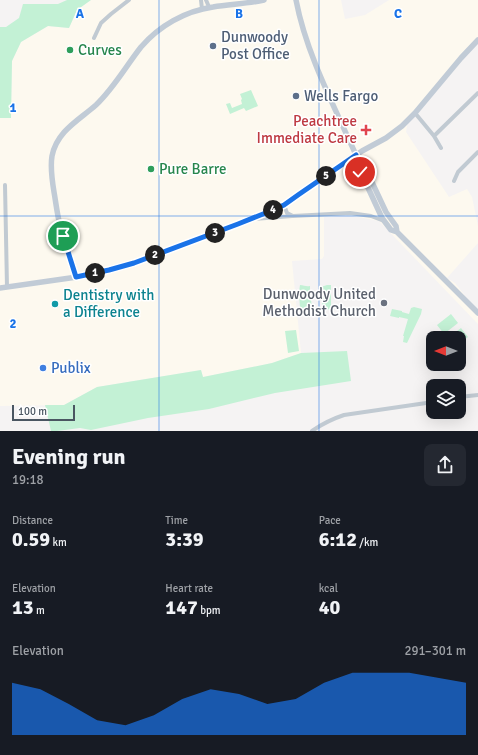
<!DOCTYPE html>
<meta charset="utf-8">
<style>
body{margin:0;font-family:Signika,sans-serif;background:#242831;color:#f1f3f6;height:100vh;display:flex;flex-direction:column;font-size:15px;white-space:nowrap}
*{box-sizing:border-box;margin:0}
p{font-size:13px;color:#9ea1a6}
.icon{flex:none;width:22px;height:22px;fill:none;stroke:currentColor;stroke-width:2;stroke-linecap:round;stroke-linejoin:round}
.map{position:relative;height:431px;overflow:hidden}
.side{display:flex;flex-direction:column;background:#171b24;flex:1}
.side>*{flex:none}
.needle{width:26px;rotate:270deg}
.fabs{position:absolute;left:426px;top:331px;display:grid;gap:8px}
.fabs a{display:grid;place-items:center;width:40px;height:40px;border-radius:8px;background:#171b24;box-shadow:0 4px 16px #0002;font-size:20px}
.scale{position:absolute;left:12px;bottom:10px;width:63px;box-sizing:border-box;padding-left:4px;border:2px solid #4a5661;border-top:0;font-size:11px;line-height:14px;white-space:nowrap;color:#4a5661;-webkit-text-stroke:3px #fff;paint-order:stroke}
.pin{position:absolute;display:grid;place-items:center;width:34px;height:34px;color:#fff;margin:-17px;border:2px solid #fff;border-radius:50%;box-shadow:0 1px 4px #0007}
.km{position:absolute;width:20px;height:20px;margin:-10px;border-radius:50%;background:#222;color:#fff;font-size:11px;line-height:20px;text-align:center}
.round{display:grid;place-items:center;flex:none;width:42px;height:42px;border-radius:8px;background:#242831}
.summary{display:flex;align-items:center;justify-content:space-between;height:68px;padding:0 12px}
h1{font-size:22px;font-weight:700;line-height:30px}
.figures{display:grid;grid-template-columns:repeat(3,1fr);gap:6px;height:68px;padding:4px 12px}
.figures div{display:grid;align-content:center}
.figures b{font-size:20px;font-weight:700}
.figures small{font-size:11px;font-weight:400}
.figures p{font-size:11px}
.chart{height:112px;padding:8px 12px}
.chart p{display:flex;justify-content:space-between}
.chart svg{width:100%;height:72px;margin-top:4px;fill:#1a73e8;opacity:.7}
.map>svg:first-child{display:block}
</style>
<div class="map">
<svg width="478" height="431" viewBox="0 0 478 431">
<rect width="100%" height="100%" fill="#f5f3f3"/>
<path fill="#fdf9ef" d="M91 0H341L345 19 365 15 389 0H478V40L468 48 452 73 419 106 408 120 406 132 449 197 467 189 472 197 478 226V243L447 278 455 283 478 312V324L379 221 348 215 324 217V256L322 259 292 261 301 353 272 363 203 377 201 370 97 387 64 405 0 406V118H11L12 61 21 42 48 26 69 28 77 10Z"/>
<path fill="#c3f1d5" d="M67 0H91L77 10 69 28 48 26 21 42 12 61 11 118H0V27H6L19 18 23 4H58Z
M251 90 258 106 246 111 244 108 230 114 226 104 230 103 232 108 242 104 241 100 242 99 240 94Z
M300 285C304 285 306 287 310 286V299H311L312 310H304L300 308 299 292Z
M327 285H331V308L327 310 322 311V299H323V296H322L321 287Z
M414 307 422 309 421 314 407 343 403 342 404 336H403L408 319 399 317V318L390 316 392 309 402 311V312L409 314 411 308Z
M451 314 458 323 444 334 437 325Z
M461 328 468 337 459 344V338H448Z
M296 330 299 351 288 353 285 331Z
M347 351 351 381 275 393 209 409 148 418 91 430 80 428 57 431H51L45 405H64L97 387 201 370 203 377 272 363 301 353Z"/>
<g fill="none" stroke-linecap="round" stroke-linejoin="round">
<path stroke="#c1cad2" stroke-width="4" d="M201 0 202 9
M206 0 209 7
M94 38 101 23 111 14 129 0
M415 113 434 136 441 148
M434 136 478 93
M454 181 458 172 478 152
M5 185 7 287
M284 205 287 213 293 216 350 213 371 216 384 221
M253 219 292 216
M459 397 478 395
M312 431C322 424 332 419 344 415L433 402"/>
<path stroke="#c1cbd6" stroke-width="5.5" d="M296 0C306 53 334 106 356 155L362 161 386 212 396 226 397 232 478 313
M356 156 358 166 382 218 391 230 397 232
M76 277C71 259 65 242 60 225 57 214 56 203 54 192 52 180 50 168 52 156 57 131 79 120 96 105 114 88 126 66 141 47 159 26 185 11 213 7 230 4 247 4 264 0
M0 288 84 276 113 269 134 263 238 224 284 205 362 151 386 138 402 126 415 113 461 58 478 40"/>
</g>
<g fill="none" stroke-linecap="round" stroke-linejoin="round">
<defs>
<path id="route" d="M63 236 76 277 109 270 134 263 238 224 273 210 284 205 298 195 356 155 358 166 360 172"/>
</defs>
<use href="#route" stroke="#fff" stroke-width="8"/>
<use href="#route" stroke="#1a73e8" stroke-width="5"/>
</g>
<path fill="none" stroke="#1a73e8" stroke-width="1" stroke-opacity="0.55" d="M159 0V431M319 0V431M0 216H478"/>
<g fill="#5c6f8a" stroke="#fff" stroke-width="1.5">
<circle cx="213" cy="46" r="4"/>
<circle cx="296" cy="96" r="4"/>
</g>
<g fill="#2e9e5b" stroke="#fff" stroke-width="1.5">
<circle cx="70" cy="50" r="4"/>
<circle cx="151" cy="169" r="4"/>
</g>
<path fill="#e0444e" stroke="#fff" stroke-width="1.5" d="M364 124h4v4h4v4h-4v4h-4v-4h-4v-4h4z"/>
<circle fill="#6b7280" stroke="#fff" stroke-width="1.5" cx="384" cy="303" r="4"/>
<circle fill="#0f9aa8" stroke="#fff" stroke-width="1.5" cx="55" cy="304" r="4"/>
<circle fill="#3f7fe0" stroke="#fff" stroke-width="1.5" cx="43" cy="368" r="4"/>
<g text-anchor="middle" dominant-baseline="central" stroke-width="3" stroke-linejoin="round" paint-order="stroke">
<g font-size="15" fill="#4e5e75" stroke="#fff" text-anchor="start">
<text x="221" y="37">Dunwoody<tspan x="221" dy="17">Post Office</tspan></text>
<text x="304" y="96">Wells Fargo</text>
</g>
<g font-size="15" fill="#27864d" stroke="#fff" text-anchor="start">
<text x="78" y="50">Curves</text>
<text x="159" y="169">Pure Barre</text>
</g>
<g font-size="15" fill="#be3a42" stroke="#fff" text-anchor="end">
<text x="357" y="121">Peachtree<tspan x="357" dy="17">Immediate Care</tspan></text>
</g>
<g font-size="15" fill="#5b616d" stroke="#fff" text-anchor="end">
<text x="376" y="294">Dunwoody United<tspan x="376" dy="17">Methodist Church</tspan></text>
</g>
<g font-size="15" fill="#0d838f" stroke="#fff" text-anchor="start">
<text x="63" y="295">Dentistry with<tspan x="63" dy="17">a Difference</tspan></text>
</g>
<g font-size="15" fill="#366cbe" stroke="#fff" text-anchor="start">
<text x="51" y="368">Publix</text>
</g>
</g>
<g font-size="13" text-anchor="middle" font-weight="bold" fill="#1a73e8" stroke="#fff" stroke-width="3" stroke-linejoin="round" paint-order="stroke">
<text x="80" y="18">A</text>
<text x="239" y="18">B</text>
<text x="398" y="18">C</text>
<text x="13" y="112">1</text>
<text x="13" y="328">2</text>
</g>
</svg>
<div class="fabs">
<a><svg class="needle" viewBox="-14 -14 28 28"><path d="M0-13l5 13h-10z" fill="#e53935"/><path d="M0 13l5-13h-10z" fill="#9ea1a6"/></svg></a>
<a><svg class="icon" aria-label="layers" viewBox="0 0 24 24"><path d="M12 4l9 5-9 5-9-5zM3 14l9 5 9-5"/></svg></a>
</div>
<div class="scale">100 m</div>
<div class="pin" style="left:63px;top:236px;background:#1e9e55"><svg class="icon" aria-label="arrive" viewBox="0 0 24 24"><path d="M6 21V4h12l-3 4 3 4H6"/></svg></div>
<div class="pin" style="left:360px;top:172px;background:#d93025"><svg class="icon" aria-label="check" viewBox="0 0 24 24"><path d="M5 12l5 5 9-10"/></svg></div>
<b class="km" style="left:95px;top:273px">1</b>
<b class="km" style="left:155px;top:255px">2</b>
<b class="km" style="left:215px;top:233px">3</b>
<b class="km" style="left:273px;top:210px">4</b>
<b class="km" style="left:326px;top:176px">5</b>
</div>
<section class="side">
<div class="summary"><div><h1>Evening run</h1><p>19:18</p></div><a class="round"><svg class="icon" aria-label="share" viewBox="0 0 24 24"><path d="M12 15V3M7 8l5-5 5 5M5 13v7h14v-7"/></svg></a></div>
<div class="figures">
<div><p>Distance</p><b>0.59<small> km</small></b></div>
<div><p>Time</p><b>3:39</b></div>
<div><p>Pace</p><b>6:12<small> /km</small></b></div>
</div>
<div class="figures">
<div><p>Elevation</p><b>13<small> m</small></b></div>
<div><p>Heart rate</p><b>147<small> bpm</small></b></div>
<div><p>kcal</p><b>40</b></div>
</div>
<div class="chart"><p><span>Elevation</span>291–301 m</p>
<svg viewBox="0 0 160 44" preserveAspectRatio="none"><path d="M0 44V12L10 16L20 25L30 35L40 38L50 32L60 22L70 16L80 19L90 25L100 22L110 12L120 6L130 6L140 6L150 9L160 12V44z"/></svg>
</div>
</section>
